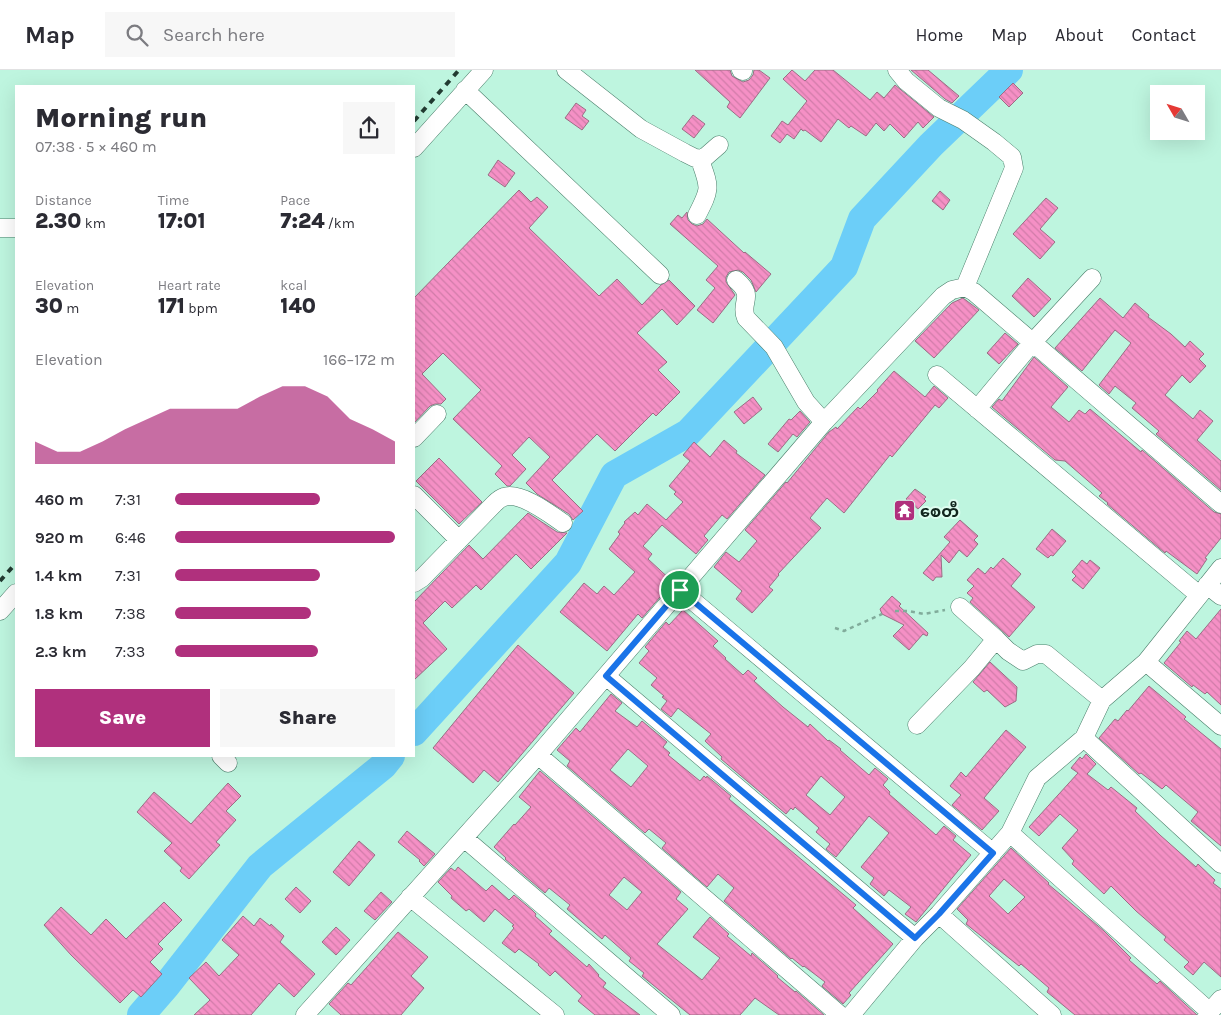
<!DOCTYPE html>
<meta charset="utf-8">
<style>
body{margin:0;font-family:Karla,"Noto Sans Myanmar",sans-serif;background:#f7f7f7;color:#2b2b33;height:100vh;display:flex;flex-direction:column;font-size:19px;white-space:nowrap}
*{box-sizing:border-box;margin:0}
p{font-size:16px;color:#7c7c81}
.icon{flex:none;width:28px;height:28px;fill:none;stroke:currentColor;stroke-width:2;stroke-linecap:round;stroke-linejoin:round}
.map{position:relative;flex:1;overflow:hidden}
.sheet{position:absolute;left:15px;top:15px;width:400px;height:672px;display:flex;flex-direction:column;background:#fff;border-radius:0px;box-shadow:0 5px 20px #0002}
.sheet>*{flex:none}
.needle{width:32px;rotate:309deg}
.tools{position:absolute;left:1150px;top:15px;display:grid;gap:10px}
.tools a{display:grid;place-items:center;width:55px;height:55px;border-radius:0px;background:#fff;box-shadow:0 5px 20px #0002;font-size:25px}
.pin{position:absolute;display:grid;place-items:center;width:42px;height:42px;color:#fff;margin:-21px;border:2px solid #fff;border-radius:50%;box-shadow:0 1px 5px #0007}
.round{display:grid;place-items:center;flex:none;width:52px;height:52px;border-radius:0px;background:#f7f7f7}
.head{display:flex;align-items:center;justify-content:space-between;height:85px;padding:0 20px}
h1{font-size:28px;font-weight:800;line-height:38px}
.figures{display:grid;grid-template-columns:repeat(3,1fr);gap:8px;height:85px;padding:5px 20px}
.figures div{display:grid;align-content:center}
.figures b{font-size:21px;font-weight:800}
.figures small{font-size:14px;font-weight:400}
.figures p{font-size:14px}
.chart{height:140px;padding:10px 20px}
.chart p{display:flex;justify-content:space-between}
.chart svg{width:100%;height:90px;margin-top:5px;fill:#b0307d;opacity:.7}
.cta{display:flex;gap:10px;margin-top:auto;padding:10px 20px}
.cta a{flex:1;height:58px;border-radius:0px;background:#b0307d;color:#fff;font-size:20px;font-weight:800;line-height:58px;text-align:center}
.cta a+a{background:#f7f7f7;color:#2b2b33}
ul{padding:0 20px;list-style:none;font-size:16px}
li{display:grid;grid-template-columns:80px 60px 1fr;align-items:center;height:38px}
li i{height:12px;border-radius:6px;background:#b0307d}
header{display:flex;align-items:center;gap:30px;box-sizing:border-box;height:70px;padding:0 25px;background:#fff;border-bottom:1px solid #e1e1e2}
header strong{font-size:24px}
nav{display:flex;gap:28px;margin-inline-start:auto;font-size:18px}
.search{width:350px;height:45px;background:#f7f7f7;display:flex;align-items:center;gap:12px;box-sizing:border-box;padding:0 18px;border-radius:0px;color:#7c7c81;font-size:19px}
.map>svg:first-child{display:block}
</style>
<header>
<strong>Map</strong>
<div class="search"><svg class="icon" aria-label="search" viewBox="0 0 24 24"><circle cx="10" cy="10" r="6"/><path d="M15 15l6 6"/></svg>Search here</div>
<nav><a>Home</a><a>Map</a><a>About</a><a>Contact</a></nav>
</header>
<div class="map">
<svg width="1221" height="945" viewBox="0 0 1221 945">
<defs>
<pattern id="building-back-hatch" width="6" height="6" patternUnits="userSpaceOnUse" patternTransform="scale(1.25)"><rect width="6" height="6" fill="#f590c5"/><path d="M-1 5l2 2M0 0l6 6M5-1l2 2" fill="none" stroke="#d17ca9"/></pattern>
</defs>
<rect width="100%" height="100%" fill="#bef5df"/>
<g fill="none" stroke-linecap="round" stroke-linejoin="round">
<path stroke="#6ccef8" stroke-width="28" d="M414 662 568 493 614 405 688 363 844 197 862 149 931 75 1009 0
M141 945 166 916 260 796 383 696 391 686"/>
</g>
<path fill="url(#building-back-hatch)" stroke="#9a6e84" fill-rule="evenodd" d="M695 0H730L732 6 743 12 749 10 753 5 754 0H759L770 8 740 48 727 37 730 32Z
M792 0 805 11 815 0H833L870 30 877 22 884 28 895 15 934 47 923 58 918 52 904 68 890 54 884 61 876 53 866 66 851 56 849 58 838 49 821 72 805 60 803 61 801 59 794 69 787 64 780 73 771 66 782 51 788 55 807 31 783 9Z
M911 0H928L959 26 952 33 945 29Z
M1013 13 1023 23 1009 37 999 27Z
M576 33 586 40 582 46 589 51 582 60 565 48Z
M693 45 705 54 694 68 682 59Z
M498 90 515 103 505 117 488 105Z
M519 120 531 132 537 127 548 137 529 158 599 226 617 209 642 235 661 215 669 210 695 236 677 255 662 239 637 263 667 292 658 300 680 322 656 346 653 343 615 381 597 364 552 410 583 441 573 450 569 444 537 424 526 413 550 387 529 367 512 385 526 399 510 416H507L495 404 502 396 453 349 481 320 443 283 422 304 446 329 441 334H435L430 336 414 353V228Z
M940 121 950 130 943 140 932 131Z
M1046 128 1058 138 1040 159 1055 172 1040 189 1013 164Z
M687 142 688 150 692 154 697 156 703 154 707 149 744 183 745 182 771 204 756 222 751 210 743 202 738 200 729 202 726 207V212L735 225 713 253 697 240 715 218 706 210 718 196 670 154 678 145 682 148Z
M1028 208 1051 229 1034 247 1012 226Z
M963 228 979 240 934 288 915 271 952 233Z
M1100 228 1123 248 1135 233 1149 245 1148 247 1171 264 1185 277 1190 271 1204 284 1199 289 1206 296 1190 313 1182 305 1165 325 1193 349 1200 340 1213 351 1197 370 1221 391V420L1156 364 1159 361 1132 338 1136 333 1115 316 1109 324 1099 315 1131 273 1115 260 1082 301 1055 278Z
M1005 263 1018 274 999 294 987 283Z
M1034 287 1068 317 1051 337 1069 352 1079 340 1085 344 1090 339 1141 382 1142 380 1214 442 1221 444V468L1205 488 1207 489 1197 504 1166 481 1165 483 1107 434 1108 433 1099 426 1102 423 1065 391 1055 390 992 337 999 329 1002 331Z
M894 301 925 327 934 316 948 328 939 338 935 335 892 387 890 385 844 443 827 428 810 448 821 458 778 504 779 505 769 517 773 520 752 543 736 529 742 521 714 497 726 482 739 492 757 471 745 460 786 412 787 413 829 362 836 357 837 359 858 337 860 339 878 321 877 320Z
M753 327 762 339 744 354 734 342Z
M800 341 810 352 797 367 793 364 778 382 768 374 789 349 791 350Z
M724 370 737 381 736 383 765 405 727 449 722 445 704 466 708 470 696 484 662 455 643 476 652 484 648 489 673 512 642 548 638 544 607 581 560 542 584 513 597 524 604 516 614 525 635 502 609 479 620 464 618 462 625 453 624 452 635 442 638 445 647 434 666 450 683 432 674 424 676 422 669 416 690 391 683 385 694 372 710 387Z
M439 388 482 432 459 454 416 411Z
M915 419 926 427 924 429 926 431 918 439 906 429Z
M528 443 557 462 567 463 531 499 516 484 481 520 476 515 452 538 445 531 423 553 447 579 414 610V532L469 475 483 489Z
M960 450 978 466 974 470 978 474 967 487 959 480 949 493 941 485 942 507H936L933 511 923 503 950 472 944 467Z
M1052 459 1066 471 1053 486 1051 485 1048 488 1036 479Z
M1003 488 1021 504 1011 516 1035 537 1009 567 970 532 973 528 967 523 974 516 967 510 978 498 985 504 991 497 993 499Z
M1082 490 1087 494 1090 490 1100 498 1083 519 1072 510 1076 506 1072 502Z
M892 526 901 534 899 536 928 563 927 566 923 564 909 580 893 566 904 555 882 544 880 539Z
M1221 539V635L1207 622 1205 624 1193 615 1192 617 1164 593 1181 572 1179 571 1187 561 1196 569Z
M683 540 718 571 713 576 726 588 725 589 743 605 748 600 757 608 754 611 783 637 808 657 810 654 828 671 829 670 841 679 840 680 869 705 875 698 888 709 883 715 890 722 889 724 936 765 944 756 956 766 953 770 971 785 916 852 905 844 911 837 889 820 884 826 870 814 874 808 861 797 889 763 869 746 836 787 826 779 830 774 816 762 819 758 795 737 793 740 791 738 786 744 721 689 722 687 705 671 711 664 678 638 671 647 661 639 667 631 662 627 664 626 651 615 657 608 639 593 649 581 645 577 666 552 669 555ZM821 706 845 727 830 745 806 725Z
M518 575 574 623 498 712 484 700 473 713 433 678Z
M990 592 1017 617 1016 631 1005 637 987 620 984 622 973 612Z
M1149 616 1186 647 1184 649 1221 679V776L1191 751 1198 742 1166 715 1162 719 1141 703 1139 704 1099 668 1115 649 1118 651 1127 640 1128 641Z
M611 624 622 633 615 641 637 657 642 651 667 672 663 677 670 683 668 685 700 711 704 706 706 708 707 706 731 726 729 729 856 835 853 838 893 874 849 923 851 925 843 934 822 916 825 912 804 896 803 897 792 888 791 889 724 831 734 818 718 804 707 817 662 778 666 773 649 759 645 763 567 696 570 691 557 680 576 658 580 662ZM628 679 648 696 631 717 610 700Z
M1006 660 1026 677 984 728 999 741 982 760 952 735 961 725 950 716 961 702 966 707Z
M1086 684 1096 694 1087 704 1108 720 1111 717 1137 738 1135 741 1160 765 1196 797 1198 794 1215 810 1213 813 1221 819V907L1204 892 1193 905 1184 897 1189 892 1164 870 1166 867 1136 841 1111 816 1104 824 1072 794 1074 791 1062 778 1078 760 1060 744 1039 766 1029 757 1078 703 1071 698 1080 687 1082 689Z
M540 701 681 822 676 829 688 839 657 874 702 910 720 888 693 867 710 847 729 864 727 866 751 886 752 883 778 906 777 907 795 922 796 921 824 945H779L755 928 740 945H690L642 906 644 903 629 891 631 888 605 865 602 869 582 852 567 839 570 835 549 818 545 823 505 789 506 788 494 777 514 754 515 755 531 737 519 727ZM624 807 642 822 627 840 609 825Z
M228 713 241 726 226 741 236 750 216 772 220 775 189 809 180 801 182 798 164 781 172 773 137 742 154 722 191 754Z
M407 761 435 784 424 796 419 791 420 790 398 772Z
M359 771 375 785 349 816 333 802Z
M1011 778 1049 813 1048 814 1104 861 1131 888 1129 890 1157 914 1160 911 1197 945H1075L1047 922 1049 918 1021 894 1019 896 966 854 968 850 957 839ZM1004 809 1025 827 1008 844 989 826Z
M458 797 486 821 492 815 509 830 514 825 532 840 536 844 535 846 552 861 549 864 587 897 589 894 599 905 598 906 606 913 603 917 640 945H595L578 931 582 926 555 901 550 906 538 895 539 894 519 879 515 883 502 873 514 858 512 856 514 855 495 839 484 852 469 839 466 841 451 828 452 826 438 812 451 798 455 801Z
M296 817 311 831 300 843 285 829Z
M381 822 392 832 375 850 364 841Z
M164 832 182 850 158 874 163 879 150 892 162 904 141 927 133 920 120 933 71 885 44 855 61 837 91 865 106 849 126 869Z
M243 846 254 856 260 848 270 856 271 854 284 866 280 872 315 904 294 927 279 913 251 945H194L210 930 189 908 206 892 219 906 239 885 222 870Z
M336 857 350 870 336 885 322 872Z
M398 862 428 887 411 906 424 918 401 945H341L329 934 348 913 351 915Z"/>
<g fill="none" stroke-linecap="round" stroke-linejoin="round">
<defs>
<path id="minor" d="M566 0 641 59 685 83 695 88 703 89 719 75
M741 0 743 1
M897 0 906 11 939 38 963 50 994 72 1012 87 1014 98 965 217
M465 20 660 205
M414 78 484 0
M697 145C711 118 710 118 700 90
M0 158H16
M736 210C756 227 739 232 746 248L774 277 806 332 824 352
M937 305 1199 525
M977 339 1032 273 1092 208
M414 368 437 344
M414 425 459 470
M414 513 422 508 494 434C497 431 500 428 504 427 520 421 550 444 563 453
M1207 515 1221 526
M680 520 993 783
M960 537 996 569
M0 541 16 523
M1146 592 1221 656
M606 606 915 868
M917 655 972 598 996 569 1008 581 1023 591 1037 584H1046L1102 630
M1084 668 1221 794
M538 685 840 945
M221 686 228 693
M1010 763 1210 942
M464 768 671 945
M410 827 555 945
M939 844 1052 945
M305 945 538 685 824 352 943 226 952 220 965 217 974 222 1221 434
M851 945 915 868 939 844 1010 763 1037 708 1084 668 1102 630 1146 592 1221 498
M1207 945 1221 929"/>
</defs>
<use href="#minor" stroke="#4a7e6a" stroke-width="19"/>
<path stroke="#81ac9b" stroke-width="2.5" stroke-dasharray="4 4" stroke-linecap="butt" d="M895 541H908L924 544 945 540
M835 558 844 561 882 544"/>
<use href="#minor" stroke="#fff" stroke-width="18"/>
<path stroke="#223b31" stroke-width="4" stroke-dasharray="6 6" stroke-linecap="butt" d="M414 51 459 0
M0 511 16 493"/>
</g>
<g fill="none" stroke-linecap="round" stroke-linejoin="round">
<defs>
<path id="route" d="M680 520 993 783 939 844 915 868 606 606Z"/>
</defs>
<use href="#route" stroke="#fff" stroke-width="10"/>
<use href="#route" stroke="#1a73e8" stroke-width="6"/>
</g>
<defs>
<symbol id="temple-square" viewBox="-11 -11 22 22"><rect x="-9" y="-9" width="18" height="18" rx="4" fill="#b0307d" stroke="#ddfdef"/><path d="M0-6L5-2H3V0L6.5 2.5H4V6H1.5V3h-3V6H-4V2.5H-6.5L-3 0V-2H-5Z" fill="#fff"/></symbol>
</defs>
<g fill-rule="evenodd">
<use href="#temple-square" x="892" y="428" width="25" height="25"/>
</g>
<g text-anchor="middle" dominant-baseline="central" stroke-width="4" stroke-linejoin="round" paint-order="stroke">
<g font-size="16" font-weight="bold" fill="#11261e" stroke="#ddfdef" text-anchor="start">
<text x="920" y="441">စေတီ</text>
</g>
</g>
</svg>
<div class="tools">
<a><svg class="needle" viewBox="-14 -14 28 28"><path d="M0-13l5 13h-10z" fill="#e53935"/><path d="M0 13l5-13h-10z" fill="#7c7c81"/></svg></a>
</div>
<div class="pin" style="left:680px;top:520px;background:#1e9e55"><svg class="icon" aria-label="arrive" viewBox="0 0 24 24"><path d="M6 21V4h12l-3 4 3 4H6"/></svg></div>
<section class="sheet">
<div class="head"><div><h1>Morning run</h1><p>07:38 · 5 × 460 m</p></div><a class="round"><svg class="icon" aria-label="share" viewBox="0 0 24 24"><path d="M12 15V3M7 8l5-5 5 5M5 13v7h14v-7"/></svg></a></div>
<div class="figures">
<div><p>Distance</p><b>2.30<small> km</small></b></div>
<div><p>Time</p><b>17:01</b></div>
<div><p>Pace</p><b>7:24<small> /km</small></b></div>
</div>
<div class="figures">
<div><p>Elevation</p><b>30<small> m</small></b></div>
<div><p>Heart rate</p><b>171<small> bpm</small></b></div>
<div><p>kcal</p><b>140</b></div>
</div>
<div class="chart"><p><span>Elevation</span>166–172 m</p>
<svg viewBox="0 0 160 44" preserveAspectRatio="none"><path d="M0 44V33L10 38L20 38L30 33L40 27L50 22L60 17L70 17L80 17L90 17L100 11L110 6L120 6L130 11L140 22L150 27L160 33V44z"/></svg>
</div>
<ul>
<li><b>460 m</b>7:31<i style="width:66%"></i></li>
<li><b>920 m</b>6:46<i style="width:100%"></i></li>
<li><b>1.4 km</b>7:31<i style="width:66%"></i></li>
<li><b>1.8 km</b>7:38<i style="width:62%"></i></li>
<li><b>2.3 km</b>7:33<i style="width:65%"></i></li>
</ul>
<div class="cta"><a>Save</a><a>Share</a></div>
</section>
</div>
